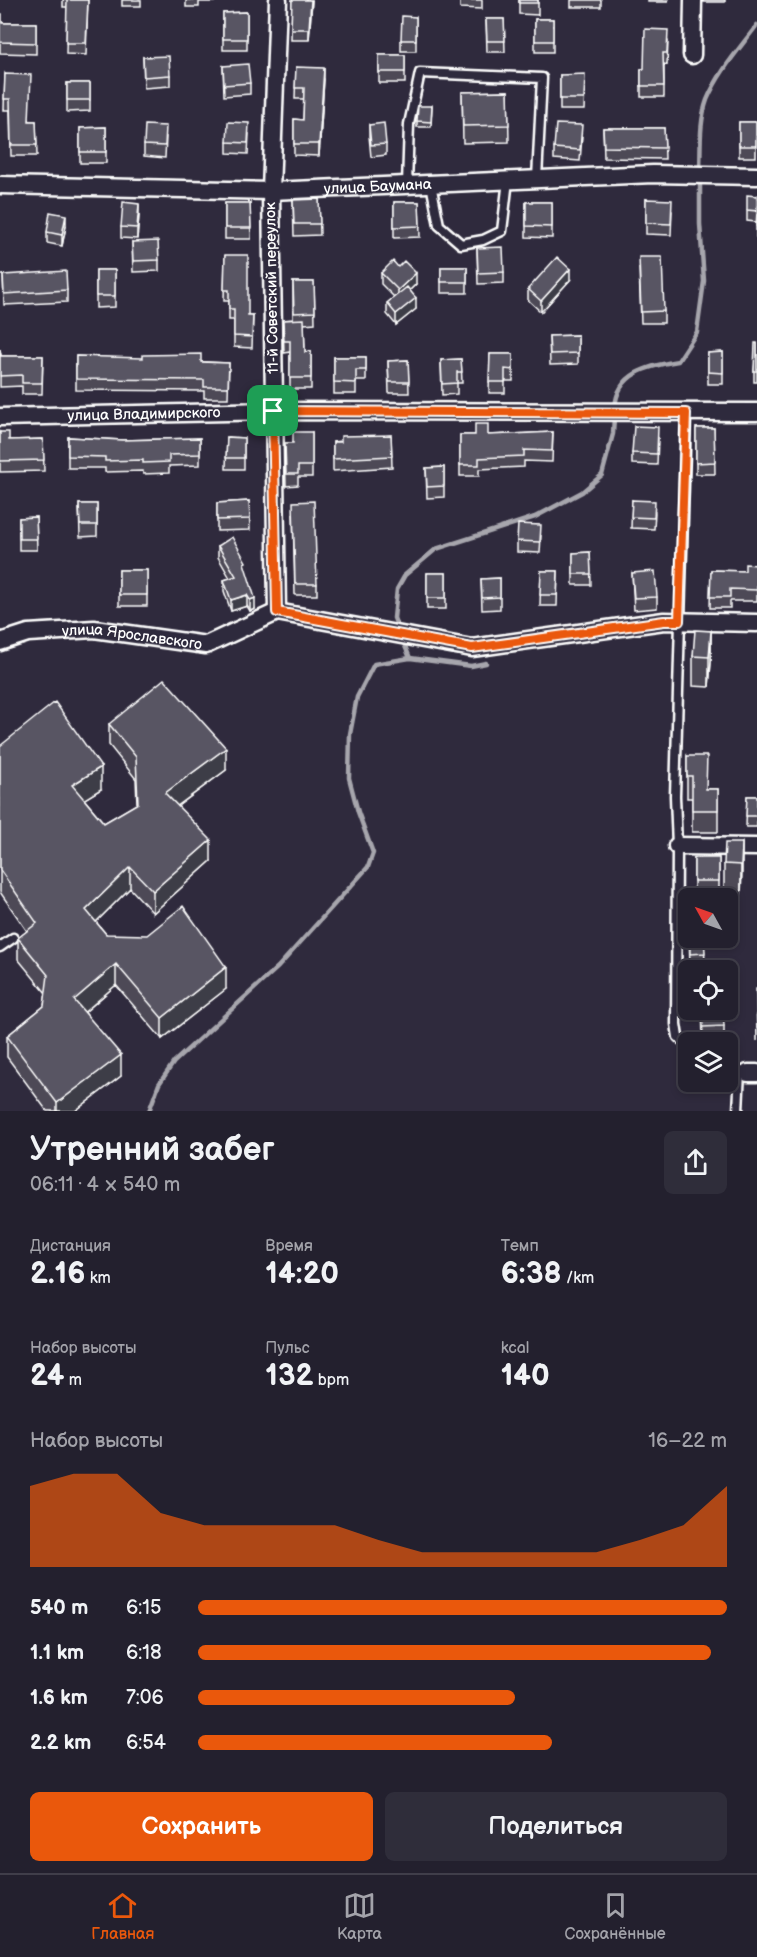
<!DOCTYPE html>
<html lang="ru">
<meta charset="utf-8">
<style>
body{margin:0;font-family:"Balsamiq Sans",sans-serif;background:#2f2d3a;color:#f1f3f6;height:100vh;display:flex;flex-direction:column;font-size:22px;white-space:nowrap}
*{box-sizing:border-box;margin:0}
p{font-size:20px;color:#a3a3aa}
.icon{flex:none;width:33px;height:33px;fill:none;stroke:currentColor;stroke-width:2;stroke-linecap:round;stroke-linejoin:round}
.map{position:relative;height:1111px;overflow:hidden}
.panel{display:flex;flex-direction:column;background:#23202e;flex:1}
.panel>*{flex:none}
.needle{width:39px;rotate:310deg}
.tools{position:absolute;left:678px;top:888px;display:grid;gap:12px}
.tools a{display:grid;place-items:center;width:60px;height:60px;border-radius:9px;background:#23202e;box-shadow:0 3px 9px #0003,0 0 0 2px #403e4a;font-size:30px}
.pin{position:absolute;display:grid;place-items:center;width:51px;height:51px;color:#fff;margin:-26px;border-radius:12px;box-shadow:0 3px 9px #0006}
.round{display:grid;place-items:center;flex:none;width:63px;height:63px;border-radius:9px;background:#2f2d3a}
.summary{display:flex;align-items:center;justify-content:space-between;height:102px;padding:0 30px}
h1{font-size:33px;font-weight:700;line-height:45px}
.metrics{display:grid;grid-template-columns:repeat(3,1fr);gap:9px;height:102px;padding:6px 30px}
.metrics div{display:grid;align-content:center}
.metrics b{font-size:30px;font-weight:700}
.metrics small{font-size:16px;font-weight:400}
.metrics p{font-size:16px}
.chart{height:168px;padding:12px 30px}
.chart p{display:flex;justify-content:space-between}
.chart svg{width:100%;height:108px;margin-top:6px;fill:#ea580c;opacity:.7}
.button{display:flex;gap:12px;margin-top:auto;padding:12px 30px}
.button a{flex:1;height:69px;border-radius:9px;background:#ea580c;color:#fff;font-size:24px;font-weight:700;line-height:69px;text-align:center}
.button a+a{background:#2f2d3a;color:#f1f3f6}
ul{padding:0 30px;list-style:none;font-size:20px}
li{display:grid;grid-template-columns:96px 72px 1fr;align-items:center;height:45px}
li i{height:15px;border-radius:8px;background:#ea580c}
.menu{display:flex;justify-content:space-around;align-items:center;height:84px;border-top:2px solid #403e4a;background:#23202e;font-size:16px;color:#a3a3aa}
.menu a{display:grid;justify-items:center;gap:3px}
.menu .current{color:#ea580c}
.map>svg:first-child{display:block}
</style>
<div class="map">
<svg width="757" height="1111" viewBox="0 0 757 1111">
<rect width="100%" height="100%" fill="#2f2a3d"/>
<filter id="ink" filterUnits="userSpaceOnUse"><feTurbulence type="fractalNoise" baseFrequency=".0167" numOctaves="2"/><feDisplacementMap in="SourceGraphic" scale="12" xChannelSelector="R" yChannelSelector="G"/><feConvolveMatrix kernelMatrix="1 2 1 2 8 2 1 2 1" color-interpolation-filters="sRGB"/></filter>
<g filter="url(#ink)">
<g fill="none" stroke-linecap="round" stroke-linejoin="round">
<path stroke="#a7a6ad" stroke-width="4.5" d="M700 170C701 147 699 122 707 100 718 73 740 48 757 25
M615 408C617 373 648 366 678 361L697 332 704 281 700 224V179
M399 631 394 618 397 589 405 575 436 549 535 517 582 492 602 475 613 434 614 417
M402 639 410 658
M149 1111 159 1084 174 1062 278 967 368 867 373 853 358 812 349 778 350 734 357 697 374 664 410 658 471 666 486 663"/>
<defs>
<path id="service" d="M431 184 439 225 461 244 483 240 502 231 508 180
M407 185 409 124 420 73 542 78 537 179
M686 413 675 796 677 846 676 1024 678 1037 688 1045
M0 947 13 938
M728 1068 745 1073
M738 1111 740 1071"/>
<g id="minor">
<path d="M692 55 693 0"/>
<path id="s1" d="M0 185 271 191 653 174 757 176"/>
<path id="s2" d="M0 417 273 411 757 412"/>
<path d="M277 612 271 191 278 0"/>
<path id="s3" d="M0 642 28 633 94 629 206 645 277 612 472 648 664 621 757 623"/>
<path d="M677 846 757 847"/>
<path d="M748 1073H757"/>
</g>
</defs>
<use href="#service" stroke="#fff" stroke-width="13"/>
<use href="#minor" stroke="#fff" stroke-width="21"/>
<use href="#service" stroke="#2f2a3d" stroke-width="8"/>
<use href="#minor" stroke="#2f2a3d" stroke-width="16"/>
</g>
<path fill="#4d4956" stroke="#fff" stroke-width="1.5" d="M63 0H88L86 55 66 54 67 7H63Z
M122 0H141V6H122Z
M186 0H214V2H199V7H186Z
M292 0H312L309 40H291Z
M460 0H482V9L460 8Z
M519 0H538V15L519 14Z
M571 0H601V7H571Z
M648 0H668V2H648Z
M703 0H725V2H703Z
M247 12V50H223V13Z
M0 14 2 23H36V54L0 53Z
M416 17V51H401V40Z
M486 19H504L505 52H487Z
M535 19H553V52H535Z
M668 42 667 65 664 64V97H641V69H644Z
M379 55H405V83H379Z
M143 57 170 75V86L144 88Z
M223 66 250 83V94L224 96Z
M296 67 324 79 319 156 294 155V119L303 120 304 99H295Z
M5 74 30 121H36L37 156H11L10 110H4Z
M560 75 585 85 584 110H560Z
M67 83H90V111L67 112Z
M508 91 509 142 463 143 462 92Z
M432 106 431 127H417V121Z
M739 122H756V157H739Z
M369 125 386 144V155L371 157 369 136Z
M106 127V163H80V128Z
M603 128H664L665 159 604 158Z
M249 134 248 154 227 153V142Z
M166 137 165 158 144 156V145Z
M582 137 580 161 554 159V148Z
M757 196V237H756V222L747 221V210Z
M319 199 320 235 294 236 293 200Z
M646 199 672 211 671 235 646 234Z
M394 202H419L420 237 394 238Z
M526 202H552V238L526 237Z
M225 203H250L251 239H225Z
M139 215 137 239 121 238V227Z
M66 226 62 246 47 243V232Z
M132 242 159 260V271L133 272Z
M477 248 504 272V283L478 284Z
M225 255 248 315H253L252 348 234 347V320H229V301H224Z
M441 267H467V293H441Z
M639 268 664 311V323H641Z
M96 270H115V307L96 308Z
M381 273 416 284 410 290 416 309 396 325 387 314V303L394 297 381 284Z
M3 275 67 290V302L4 305Z
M570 280 541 312 528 300V289Z
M293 282H314L315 323 304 324 305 352 311 351V389H290V352L284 353 283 320 293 319Z
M578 335V364L550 365 549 336Z
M757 343V382H754V371Z
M0 349 1 356H43L42 394H22V386L0 387Z
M723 352V384H708V353Z
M490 354H513V381H505V393H489Z
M76 356 229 363 228 398H204V391L76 390Z
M334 357H366V381H356V394H334Z
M461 359 462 383H457V394L442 395 441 360Z
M408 360 409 393H389L388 361Z
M696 428H714L715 474H696Z
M0 432 9 440 43 439 44 471 0 472Z
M312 432V477H298V485L286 486 285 443H293Z
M553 432 552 462 524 461V467L479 469V476H460V435H488Z
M391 435 392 467 333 471V442Z
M68 437 122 440 200 438V465L169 466V473L143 474V471L105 472V468H68Z
M227 437 244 438V469H226Z
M658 438 657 465 632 464V453Z
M444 467V497L427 498 426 468Z
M632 500 655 512 654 529 631 528Z
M249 501 250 530 217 531V503Z
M79 504H97V536L80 537Z
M293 513 317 584V595H295Z
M36 517 37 550H19V518Z
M541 536 540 553 517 552V541Z
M218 546 246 572 255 609 250 611 247 606 231 611 224 591V580L230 578 218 557Z
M590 552 591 585H573V553Z
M757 565V601H730V608H710L711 570 745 571Z
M119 570H147V606H119Z
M541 571H558L557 606H540Z
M427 573H446V609H427Z
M632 573 657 597V608L634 610Z
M500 578V609L482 610 481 579Z
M711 631V662L709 687 693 686V656Z
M109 724 226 770 178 806 211 861 153 913 130 888 96 922 106 934 226 989 162 1039 116 985 85 1012 121 1076 75 1111H47L7 1057V1036L44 1006 46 993 18 959V938L27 931 0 892V746L101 789 84 799 104 823 137 804 136 779 109 745Z
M687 756 706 789H718V832H692V798H687Z
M747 796H757V827H746Z
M742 843 741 895H724V864Z
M694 858H719V898H694Z
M689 938H704L705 965H690Z
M756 989H757V1041Z
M702 1010 724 1026V1037L703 1039Z"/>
<path fill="#3e3c46" stroke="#fff" stroke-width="1.5" d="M311 0H312L309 40V29Z
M324 68V79L319 156V144Z
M139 204V215L137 239V228Z
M66 215V226L62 246V235Z
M570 269V280L541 312V301Z
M416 273V284L398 302V290Z
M416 298V309L396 325V314Z
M247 595V606L231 611V600Z
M255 598V609L250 611V600Z
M711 631V662L709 687V657Z
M226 748V770L165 815V793Z
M101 767V789L72 807V785Z
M211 840V861L153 913V891Z
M742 843V874L741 895V865Z
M130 867V888L86 932V910Z
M116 964V985L74 1021V1000Z
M226 967V989L162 1039V1018Z
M121 1055V1076L75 1111H57V1103Z"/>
<path fill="#595564" stroke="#fff" stroke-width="1.5" d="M67 0H88L86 43H66Z
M292 0H311L309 29H291Z
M519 0H538V3H519Z
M247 12V39H223V13Z
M0 14H2V23H36V43L0 42Z
M402 16 416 17V40H401Z
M486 19H504L505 41H487Z
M535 19H553V41H535Z
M645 29 668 30 667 53H663L664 86H641V69H644Z
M379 55H405V72H379Z
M169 56 170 75 144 77 143 57Z
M248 64 250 83 224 85 223 66Z
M296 67 324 68 319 144H294V119L303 120 304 88H295Z
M5 74 31 75 29 121H36L37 145H11L10 99H4Z
M585 74 584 99H560V75Z
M67 83H90V100H67Z
M508 91 509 125 463 126 462 92Z
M418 106H432L431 122 417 121Z
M228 122 249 123 248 143 227 142Z
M739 122H756V146H739Z
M384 123 386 144 371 145 369 125Z
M556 124 582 125 580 150 554 148Z
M145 125 166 126 165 146 144 145Z
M106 127V152H80V128Z
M603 128H664L665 148 604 147Z
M747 195 757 196V226H756L757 211 747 210Z
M319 199 320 224H294L293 200Z
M646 199 672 200 671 224 646 223Z
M123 202 139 204 137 228 121 227Z
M394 202H419L420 226 394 227Z
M526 202H552V227L526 226Z
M225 203H250L251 228H225Z
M50 212 66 215 62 235 47 232Z
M158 241 159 260 133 261 132 242Z
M503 247 504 272 478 273 477 248Z
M225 255H248V315H253L252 337 234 336V309H229V290H224Z
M557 257 570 269 541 301 528 289Z
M639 257H662L664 311 641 312Z
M393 261 398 267 404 261 416 273 398 290 381 273Z
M441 267H467V282H441Z
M96 270H115V296H96Z
M66 271 67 290 4 294 3 275Z
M293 282H314L315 312 294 313Z
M407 287 416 298 396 314 387 303Z
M304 319 305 352 311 351V378H290V341H284L283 320Z
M578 335V353L550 354 549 336Z
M755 343H757V371H754Z
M0 349 1 356H43L42 383H22V375L0 376Z
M723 352V373L708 372V353Z
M201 354V362L229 363 228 387H204V380L76 379V356L143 358V355Z
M490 354H513V370L505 369V382H489Z
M334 357H366V370H356V383L334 382Z
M461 359 462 372H457V383L442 384 441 360Z
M408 360 409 382H389L388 361Z
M475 424H488V435L553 432 552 451 524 450V456L479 458V465H460V435H475Z
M634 426 658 427 657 454 632 453Z
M696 428H714L715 462 696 463Z
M0 432H9V440L43 439 44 460 0 461Z
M293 432H312V466H298V474H286L285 443H293Z
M391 435 392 456 333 459V442H341V436Z
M68 437 122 440 200 438V454L169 455V462L143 463V460L105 461V457L68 456Z
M227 437 244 438V458H226Z
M444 467V486L427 487 426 468Z
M632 500 655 501 654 518 631 517Z
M249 501 250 519 217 520V503Z
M314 501 317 584H295L293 502Z
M79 504H97V525H80Z
M36 517 37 539H19V518Z
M518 524 541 525 540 542 517 541Z
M232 537 246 562 244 563 255 598 250 600 247 595 231 600 224 580 236 576 218 546Z
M590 552 591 574H573V553Z
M745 564 757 565V590L730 589V597H710L711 570 745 571Z
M119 570H147V595H119Z
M541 571H558L557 595H540Z
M655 571 657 597 634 598 632 573Z
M427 573H446V598H427Z
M500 578V597L482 598 481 579Z
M695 630 711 631 709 657 693 656Z
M164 679 226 748 165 793 211 840 153 891 130 867 86 910 106 934 147 935 183 906 226 967 162 1018 116 964 74 1000 121 1055 57 1103 7 1036 44 1006 48 975 18 938 37 923 0 870V746L55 702 101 767 72 785 104 823 138 803 136 757 109 724Z
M687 756H707L706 789H718V810H692V776H687Z
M747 796H757V816H746Z
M725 843H742L741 865 724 864Z
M694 858H719V881H694Z
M690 938H704L705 953 690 954Z
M702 1010H723L724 1026 703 1027Z"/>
</g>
<g fill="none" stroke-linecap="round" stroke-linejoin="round" filter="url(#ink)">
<defs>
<path id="route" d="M273 411 686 413 679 621H664L472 648 277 612Z"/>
</defs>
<use href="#route" stroke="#fff" stroke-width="12"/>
<use href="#route" stroke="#ea580c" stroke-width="8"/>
</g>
<g text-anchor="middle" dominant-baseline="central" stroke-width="4.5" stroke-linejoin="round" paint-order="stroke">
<g font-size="15" fill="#fff" stroke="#2f2a3d">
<text stroke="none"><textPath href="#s1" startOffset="378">улица Баумана</textPath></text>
<text transform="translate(272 288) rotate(-91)">11-й Советский переулок</text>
<text stroke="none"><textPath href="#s2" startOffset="144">улица Владимирского</textPath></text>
<text stroke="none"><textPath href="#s3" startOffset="134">улица Ярославского</textPath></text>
</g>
</g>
</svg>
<div class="tools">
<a><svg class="needle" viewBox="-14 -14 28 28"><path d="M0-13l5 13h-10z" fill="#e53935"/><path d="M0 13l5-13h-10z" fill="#a3a3aa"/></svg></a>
<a><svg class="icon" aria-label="locate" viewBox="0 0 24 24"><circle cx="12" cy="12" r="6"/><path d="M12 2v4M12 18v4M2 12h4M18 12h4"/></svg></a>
<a><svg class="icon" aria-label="layers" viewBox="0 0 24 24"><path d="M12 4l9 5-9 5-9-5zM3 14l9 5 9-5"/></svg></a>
</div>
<div class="pin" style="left:273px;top:411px;background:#1e9e55"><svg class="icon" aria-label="arrive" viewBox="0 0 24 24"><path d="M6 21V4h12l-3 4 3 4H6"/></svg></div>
</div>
<section class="panel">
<div class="summary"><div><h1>Утренний забег</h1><p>06:11 · 4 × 540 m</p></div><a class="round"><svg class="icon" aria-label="share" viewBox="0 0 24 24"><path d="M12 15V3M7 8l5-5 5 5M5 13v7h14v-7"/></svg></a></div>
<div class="metrics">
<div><p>Дистанция</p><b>2.16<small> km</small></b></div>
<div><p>Время</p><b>14:20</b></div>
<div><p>Темп</p><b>6:38<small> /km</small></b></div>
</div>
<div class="metrics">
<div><p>Набор высоты</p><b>24<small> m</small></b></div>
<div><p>Пульс</p><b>132<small> bpm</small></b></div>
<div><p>kcal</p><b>140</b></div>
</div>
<div class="chart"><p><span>Набор высоты</span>16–22 m</p>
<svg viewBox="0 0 160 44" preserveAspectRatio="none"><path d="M0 44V11L10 6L20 6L30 22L40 27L50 27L60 27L70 27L80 33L90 38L100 38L110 38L120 38L130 38L140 33L150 27L160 11V44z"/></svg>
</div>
<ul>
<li><b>540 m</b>6:15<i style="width:100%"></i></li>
<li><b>1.1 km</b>6:18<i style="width:97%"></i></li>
<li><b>1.6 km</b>7:06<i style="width:60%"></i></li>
<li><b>2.2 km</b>6:54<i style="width:67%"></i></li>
</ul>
<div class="button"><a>Сохранить</a><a>Поделиться</a></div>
</section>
<nav class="menu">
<a class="current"><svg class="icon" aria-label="home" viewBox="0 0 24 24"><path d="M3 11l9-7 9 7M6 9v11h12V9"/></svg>Главная</a>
<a><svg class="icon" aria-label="map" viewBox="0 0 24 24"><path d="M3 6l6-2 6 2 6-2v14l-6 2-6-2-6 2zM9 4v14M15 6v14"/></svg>Карта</a>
<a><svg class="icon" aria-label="saved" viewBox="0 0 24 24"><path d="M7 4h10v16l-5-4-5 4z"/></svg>Сохранённые</a>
</nav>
